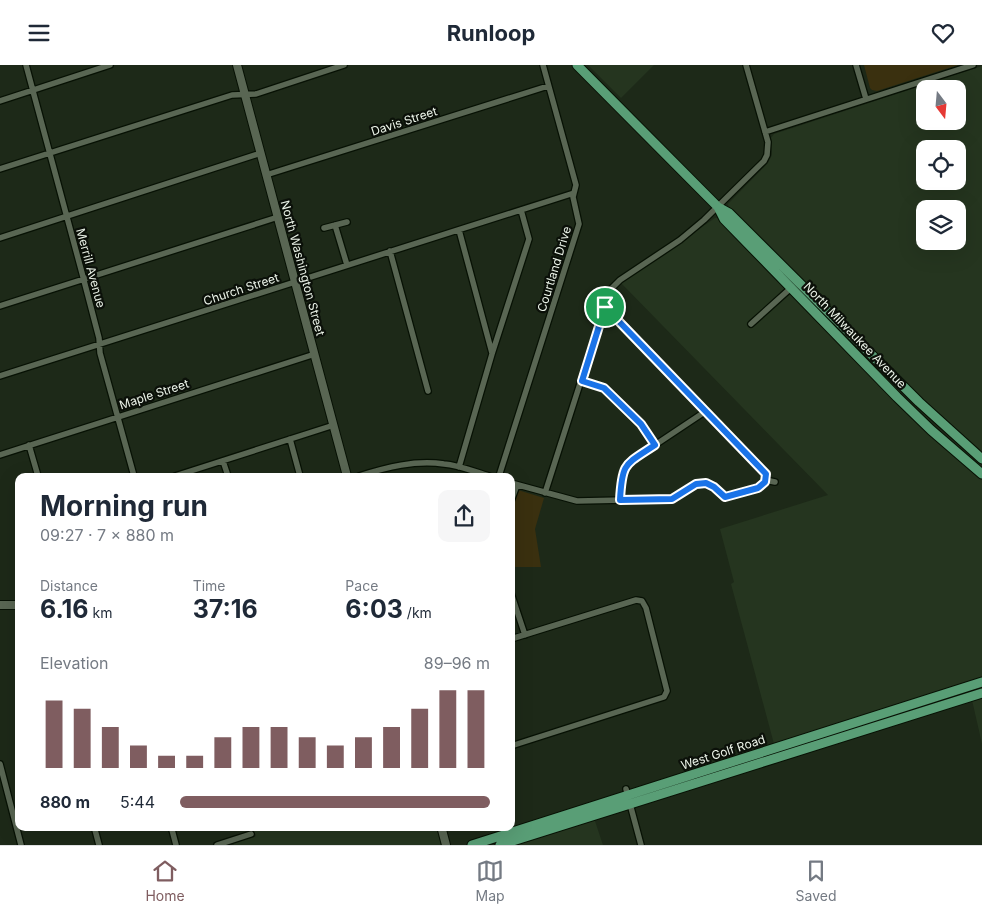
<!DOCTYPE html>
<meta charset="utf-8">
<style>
body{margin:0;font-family:Inter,sans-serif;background:#f6f6f7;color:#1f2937;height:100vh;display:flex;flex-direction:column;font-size:19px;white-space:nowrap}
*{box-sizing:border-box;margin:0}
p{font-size:16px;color:#747a83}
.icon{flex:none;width:28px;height:28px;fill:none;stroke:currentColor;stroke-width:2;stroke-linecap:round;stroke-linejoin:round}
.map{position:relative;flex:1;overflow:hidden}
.sheet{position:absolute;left:15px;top:408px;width:500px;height:358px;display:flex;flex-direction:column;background:#fff;border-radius:10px;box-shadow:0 5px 20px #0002}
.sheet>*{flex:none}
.needle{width:32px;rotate:164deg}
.tools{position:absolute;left:916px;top:15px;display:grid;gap:10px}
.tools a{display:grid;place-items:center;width:50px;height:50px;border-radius:10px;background:#fff;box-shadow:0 5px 20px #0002;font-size:25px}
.pin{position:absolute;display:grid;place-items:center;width:42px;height:42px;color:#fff;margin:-21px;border:2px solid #fff;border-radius:50%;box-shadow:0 1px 5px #0007}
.round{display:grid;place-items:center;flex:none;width:52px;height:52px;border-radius:10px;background:#f6f6f7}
.head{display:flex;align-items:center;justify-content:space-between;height:85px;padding:0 25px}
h1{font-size:28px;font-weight:700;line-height:38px}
.figures{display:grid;grid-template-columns:repeat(3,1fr);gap:8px;height:85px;padding:5px 25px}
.figures div{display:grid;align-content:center}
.figures b{font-size:25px;font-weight:700}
.figures small{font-size:14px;font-weight:400}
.figures p{font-size:14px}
.chart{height:140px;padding:10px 25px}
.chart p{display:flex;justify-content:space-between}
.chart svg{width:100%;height:90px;margin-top:5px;stroke:#7f5d60;stroke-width:6}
ul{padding:0 25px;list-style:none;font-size:16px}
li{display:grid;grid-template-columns:80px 60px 1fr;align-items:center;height:38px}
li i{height:12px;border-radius:6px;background:#7f5d60}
header{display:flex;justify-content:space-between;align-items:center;height:65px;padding:0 25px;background:#fff;font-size:22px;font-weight:700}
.tabs{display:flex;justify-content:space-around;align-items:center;height:70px;border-top:1px solid #e0e1e3;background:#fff;font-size:14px;color:#747a83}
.tabs a{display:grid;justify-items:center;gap:2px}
.tabs .on{color:#7f5d60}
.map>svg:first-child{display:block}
</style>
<header><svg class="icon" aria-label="menu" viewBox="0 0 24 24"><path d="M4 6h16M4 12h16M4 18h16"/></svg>Runloop<svg class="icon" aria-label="heart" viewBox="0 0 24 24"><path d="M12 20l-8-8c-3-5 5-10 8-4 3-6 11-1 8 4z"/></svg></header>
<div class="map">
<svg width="982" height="780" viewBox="0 0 982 780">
<rect width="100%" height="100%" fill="#1d2918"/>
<path fill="#25351f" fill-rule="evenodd" d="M588 0H654L621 33Z
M982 1V389L952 362 840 255 822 234 793 208 729 145 728 139 768 98 772 90 771 73 774 69ZM925 24H958V56H925ZM925 84H958V116H925ZM925 144H958V176H925Z
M715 153H720L768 203 831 271 909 350 982 414V613L774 679 731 519 734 517 720 464 828 430 621 218Z
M982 632V679L972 635Z
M594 753 603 780H509Z
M252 761H436L441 780H234L233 778 256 771Z"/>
<path fill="#3a300f" d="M864 0H958L877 26 872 25 870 23Z
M518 425 544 433 535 464 541 502H511V445Z"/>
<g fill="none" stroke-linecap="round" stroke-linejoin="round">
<defs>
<path id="street" d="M26 0 82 208 99 273 100 288 134 411
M856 0 866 34
M0 36 110 0
M765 67 973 0
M0 104 232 30 256 29 344 0
M266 110 548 21
M335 160 347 200
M324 163 347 157
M459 165 492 288
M0 173 261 88
M390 186 428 326
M0 241 278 152
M751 259 792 222
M0 311 574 128
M582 316 604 323 641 359 655 380
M290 374 300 411
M29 380 38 411
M0 390 315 289
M223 396 228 411
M459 402 492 289 529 174 521 145
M175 411 334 360
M359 411C387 402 415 395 444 399 459 400 475 407 489 411
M499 411 579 159 573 132 576 120 543 0
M765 415 775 417
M511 418 577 436 672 434 696 419 706 418 714 422 725 432 758 423 765 417 766 409 605 242
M545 428 610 225 620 215 680 175 704 155 764 96 767 90 768 77 746 0
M620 435C620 421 620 409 628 398L706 346
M511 436 517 420
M511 528 525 570
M511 574 636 535 642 536 646 543 667 626 664 632 511 681
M0 699 21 780
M626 724 641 780
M94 761 99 780
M171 761 176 780
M217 780 251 769"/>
<path id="secondary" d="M237 0 347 411
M0 540H19
M441 761 446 780"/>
<path id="primary" d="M577 0 712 136 718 142 724 154 897 332 931 365 982 409
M718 142 729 148 919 337 982 394
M472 780 982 617
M500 780 982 628"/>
</defs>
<use href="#street" stroke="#071104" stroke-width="8"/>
<use href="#secondary" stroke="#071104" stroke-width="10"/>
<use href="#primary" stroke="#071104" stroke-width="11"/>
<use href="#street" stroke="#596653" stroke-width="5.5"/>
<use href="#secondary" stroke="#596653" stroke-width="8"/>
<use href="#primary" stroke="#599e76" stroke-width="9"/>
</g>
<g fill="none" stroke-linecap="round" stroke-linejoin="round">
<defs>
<path id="route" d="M605 242 766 409 765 417 758 423 725 432 714 422 706 418 696 419 672 434 620 435C622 397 625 400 655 380L641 359 604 323 582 316Z"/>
</defs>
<use href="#route" stroke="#fff" stroke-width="10"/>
<use href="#route" stroke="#1a73e8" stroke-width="6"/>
</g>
<g text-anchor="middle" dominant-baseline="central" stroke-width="4.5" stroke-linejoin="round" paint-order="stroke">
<g font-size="12" fill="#ebf3e8" stroke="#0b1009">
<text transform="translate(404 56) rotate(-18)">Davis Street</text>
<text transform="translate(91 203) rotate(75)">Merrill Avenue</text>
<text transform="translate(303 203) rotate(75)">North Washington Street</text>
<text transform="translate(554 204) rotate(-73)">Courtland Drive</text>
<text transform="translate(241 224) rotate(-18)">Church Street</text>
<text transform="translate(855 270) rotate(46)">North Milwaukee Avenue</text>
<text transform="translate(154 329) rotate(-18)">Maple Street</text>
<text transform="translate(723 687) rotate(-18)">West Golf Road</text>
</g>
</g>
</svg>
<div class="tools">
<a><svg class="needle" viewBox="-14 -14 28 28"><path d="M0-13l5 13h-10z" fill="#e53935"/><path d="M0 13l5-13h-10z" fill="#747a83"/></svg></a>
<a><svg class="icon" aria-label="locate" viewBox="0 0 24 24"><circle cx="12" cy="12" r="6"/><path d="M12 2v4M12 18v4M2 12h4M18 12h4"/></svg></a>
<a><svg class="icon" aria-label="layers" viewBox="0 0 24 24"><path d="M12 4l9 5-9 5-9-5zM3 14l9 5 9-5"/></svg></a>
</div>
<div class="pin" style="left:605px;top:242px;background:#1e9e55"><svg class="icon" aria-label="arrive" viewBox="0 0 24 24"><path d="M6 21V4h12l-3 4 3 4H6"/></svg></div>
<section class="sheet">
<div class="head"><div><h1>Morning run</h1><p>09:27 · 7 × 880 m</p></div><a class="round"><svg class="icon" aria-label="share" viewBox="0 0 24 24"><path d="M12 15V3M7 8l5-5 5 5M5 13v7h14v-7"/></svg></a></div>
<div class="figures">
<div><p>Distance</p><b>6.16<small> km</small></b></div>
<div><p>Time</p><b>37:16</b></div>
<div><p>Pace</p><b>6:03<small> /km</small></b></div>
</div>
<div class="chart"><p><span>Elevation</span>89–96 m</p>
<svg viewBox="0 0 160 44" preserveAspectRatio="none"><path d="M5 44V11M15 44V15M25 44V24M35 44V33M45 44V38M55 44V38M65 44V29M75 44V24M85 44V24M95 44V29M105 44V33M115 44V29M125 44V24M135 44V15M145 44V6M155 44V6"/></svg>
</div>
<ul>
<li><b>880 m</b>5:44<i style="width:100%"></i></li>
</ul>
</section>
</div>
<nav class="tabs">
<a class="on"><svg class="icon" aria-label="home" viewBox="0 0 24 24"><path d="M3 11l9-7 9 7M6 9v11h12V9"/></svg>Home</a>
<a><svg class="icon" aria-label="map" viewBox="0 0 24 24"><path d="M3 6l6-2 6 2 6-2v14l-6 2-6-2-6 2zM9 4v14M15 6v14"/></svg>Map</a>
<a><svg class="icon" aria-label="saved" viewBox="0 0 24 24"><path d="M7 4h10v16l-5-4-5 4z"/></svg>Saved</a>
</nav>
